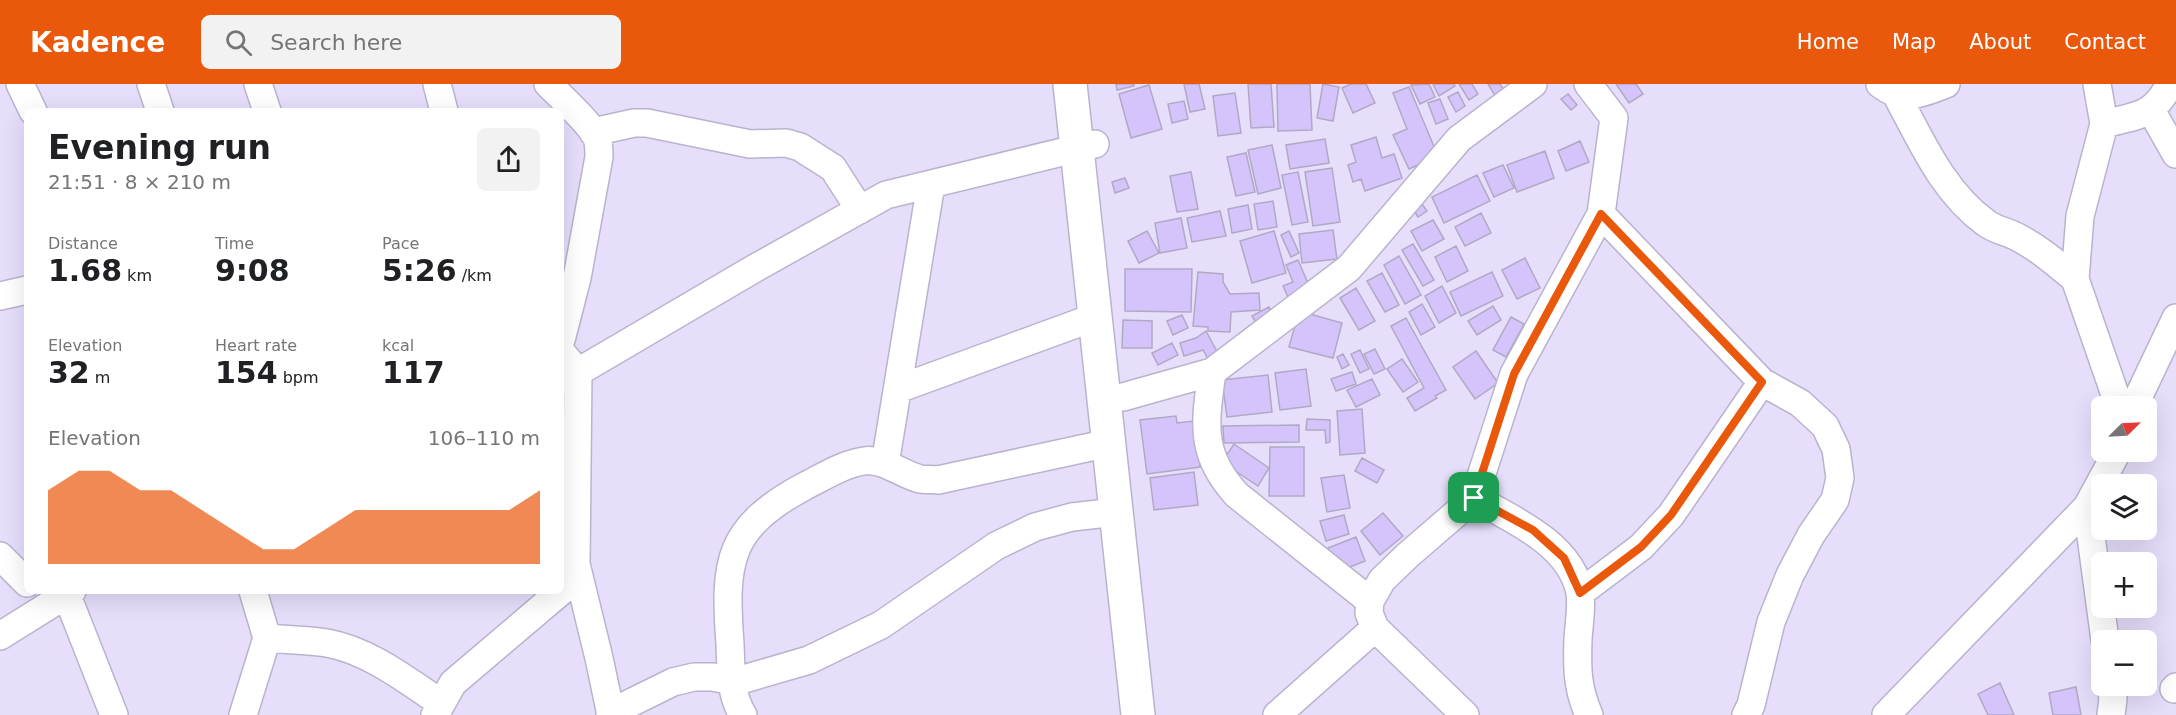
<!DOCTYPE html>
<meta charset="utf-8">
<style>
body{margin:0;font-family:"DejaVu Sans",sans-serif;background:#f2f2f2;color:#202124;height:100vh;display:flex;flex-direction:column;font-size:22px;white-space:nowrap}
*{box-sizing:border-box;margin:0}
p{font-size:20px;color:#757577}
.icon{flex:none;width:33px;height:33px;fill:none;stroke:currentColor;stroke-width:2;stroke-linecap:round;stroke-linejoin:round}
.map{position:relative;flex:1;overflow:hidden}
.drawer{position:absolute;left:24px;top:24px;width:540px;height:486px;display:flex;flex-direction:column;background:#fff;border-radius:9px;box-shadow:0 6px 24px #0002}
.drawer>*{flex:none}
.needle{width:39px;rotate:66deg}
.buttons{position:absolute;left:2091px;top:312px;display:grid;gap:12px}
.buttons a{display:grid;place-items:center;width:66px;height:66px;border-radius:9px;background:#fff;box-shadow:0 6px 24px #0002;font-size:30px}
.pin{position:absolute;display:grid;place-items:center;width:51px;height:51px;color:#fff;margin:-26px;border-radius:12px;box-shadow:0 3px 9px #0006}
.round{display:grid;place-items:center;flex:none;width:63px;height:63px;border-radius:9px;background:#f2f2f2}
.overview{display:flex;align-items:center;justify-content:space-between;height:102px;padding:0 24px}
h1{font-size:33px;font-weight:700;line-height:45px}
.figures{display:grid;grid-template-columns:repeat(3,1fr);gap:9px;height:102px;padding:6px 24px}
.figures div{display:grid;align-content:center}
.figures b{font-size:30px;font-weight:700}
.figures small{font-size:16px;font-weight:400}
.figures p{font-size:16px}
.chart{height:168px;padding:12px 24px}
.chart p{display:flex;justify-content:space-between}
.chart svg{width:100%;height:108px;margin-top:6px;fill:#ea580c;opacity:.7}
header{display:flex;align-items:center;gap:36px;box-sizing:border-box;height:84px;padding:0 30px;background:#ea580c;color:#fff}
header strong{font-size:28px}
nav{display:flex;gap:33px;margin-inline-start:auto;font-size:21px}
.search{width:420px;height:54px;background:#f2f2f2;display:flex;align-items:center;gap:15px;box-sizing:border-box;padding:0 21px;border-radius:9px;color:#757577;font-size:22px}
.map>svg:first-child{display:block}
</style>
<header>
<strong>Kadence</strong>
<div class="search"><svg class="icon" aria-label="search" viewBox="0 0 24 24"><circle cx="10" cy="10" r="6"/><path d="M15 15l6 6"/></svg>Search here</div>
<nav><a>Home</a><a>Map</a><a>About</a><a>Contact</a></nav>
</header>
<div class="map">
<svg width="2176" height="631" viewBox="0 0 2176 631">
<rect width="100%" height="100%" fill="#e6defb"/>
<path fill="#d5c4fc" stroke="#b0a9c4" stroke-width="1.5" d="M1116 0H1134V2L1117 6Z
M1184 0H1199L1205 25 1190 28Z
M1248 0H1271L1274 43 1251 44Z
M1277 0H1310L1312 46 1278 47Z
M1323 0 1339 3 1333 37 1317 34Z
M1351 0H1366L1375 19 1353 29 1342 4Z
M1429 0 1435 13 1420 20 1411 1Z
M1433 0H1454L1455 2 1439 12Z
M1459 0H1472L1478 10 1469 16Z
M1488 0H1500L1508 13 1499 18Z
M1616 0H1636L1643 10 1629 19Z
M1149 1 1162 45 1131 54 1119 10Z
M1409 3 1438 72 1409 85 1393 51 1407 45 1393 9Z
M1458 8 1465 22 1456 28 1448 13Z
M1235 9 1241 49 1218 52 1213 12Z
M1568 10 1577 21 1571 26 1561 15Z
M1440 15 1448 35 1436 40 1428 19Z
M1184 17 1188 35 1172 39 1168 20Z
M1376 53 1382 74 1394 70 1402 94 1365 107 1361 95 1353 98 1348 81 1356 78 1351 61Z
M1325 55 1329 79 1290 85 1286 61Z
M1580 57 1589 78 1566 87 1558 67Z
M1272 61 1281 104 1258 110 1248 66Z
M1545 67 1554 94 1517 108 1507 81Z
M1246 69 1255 108 1236 112 1227 73Z
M1503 81 1514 104 1494 113 1483 89Z
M1332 84 1340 138 1313 142 1305 88Z
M1191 88 1198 125 1177 128 1170 92Z
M1298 88 1308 138 1292 141 1282 91Z
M1477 91 1490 117 1444 139 1432 113Z
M1125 94 1129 104 1115 109 1112 98Z
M1273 117 1277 143 1258 146 1254 120Z
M1420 117 1427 127 1418 133 1411 122Z
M1248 121 1252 145 1232 149 1228 125Z
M1220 127 1226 152 1192 158 1187 134Z
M1481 129 1491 149 1465 162 1455 143Z
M1181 134 1187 164 1160 169 1155 139Z
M1433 136 1444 155 1422 167 1411 147Z
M1333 146 1337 175 1302 179 1299 150Z
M1147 147 1159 169 1139 179 1128 157Z
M1274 147 1286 189 1252 199 1240 157Z
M1289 147 1299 169 1291 173 1281 151Z
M1413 160 1434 196 1423 202 1402 166Z
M1456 162 1468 187 1447 198 1435 173Z
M1399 172 1421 211 1405 220 1384 181Z
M1525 174 1540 204 1517 215 1502 186Z
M1298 176 1310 204 1288 213 1283 202 1293 198 1286 181Z
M1125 185H1192L1191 228 1125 227Z
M1198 188 1223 190V198L1230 210 1259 209 1260 226 1231 228 1230 248 1208 247V243L1193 242Z
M1492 188 1503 212 1461 232 1450 208Z
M1382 189 1399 221 1385 228 1367 197Z
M1442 202 1456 229 1439 239 1425 212Z
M1356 204 1375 237 1359 246 1340 214Z
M1422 220 1435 243 1421 251 1409 228Z
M1493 222 1501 236 1477 251 1468 237Z
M1269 223 1274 232 1257 240 1252 232Z
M1299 227 1342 239 1333 274 1289 263Z
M1182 231 1188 244 1173 251 1167 237Z
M1511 233 1524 240 1506 273 1493 266Z
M1406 234 1446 306 1435 312 1437 314 1415 327 1407 314 1424 304 1391 242Z
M1123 236 1152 237V264H1122Z
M1206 247 1221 275 1211 280 1203 266 1184 272 1180 259 1196 254Z
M1172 259 1178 271 1158 281 1152 269Z
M1375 265 1385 285 1374 290 1364 270Z
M1360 266 1369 285 1360 289 1351 270Z
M1476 267 1498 299 1475 315 1453 283Z
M1343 270 1349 281 1342 285 1337 273Z
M1402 275 1418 298 1403 308 1387 285Z
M1306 285 1311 322 1280 326 1275 289Z
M1352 288 1356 300 1336 307 1331 295Z
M1268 291 1272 328 1227 333 1222 296Z
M1372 295 1380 311 1356 323 1347 306Z
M1362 325 1365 369 1340 371 1337 327Z
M1176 332 1177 339 1194 337 1200 383 1147 390 1140 336Z
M1307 335 1330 336V358L1326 359 1325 346H1306Z
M1299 341V358L1224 359 1223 342Z
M1234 360 1269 384 1258 402 1222 378Z
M1270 363H1304V412H1269Z
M1362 374 1384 386 1377 399 1355 387Z
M1194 388 1198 421 1154 426 1150 394Z
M1344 391 1350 424 1327 428 1321 394Z
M1383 429 1403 452 1380 471 1361 447Z
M1344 431 1349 450 1326 457 1320 437Z
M1356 453 1365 477 1337 488 1328 464Z
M2000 599 2014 631H1988L1978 610Z
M2076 603 2081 631H2053L2049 609Z"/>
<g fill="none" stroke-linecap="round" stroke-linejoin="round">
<defs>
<path id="minor" d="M20 0 33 27
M151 0 160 27
M258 0 267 27
M437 0 444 27
M548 0C561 13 590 39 597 54 599 60 599 66 599 73L577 194 561 256
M1880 0C1903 18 1921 10 1946 0
M2097 0 2104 40 2080 132 2075 195 2119 322
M1896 10C1921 56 1942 107 1986 139 1995 146 2009 148 2019 154 2040 165 2057 180 2075 195
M2151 26 2176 70
M2104 40C2138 31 2153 33 2170 0
M593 48 634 39H647L750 60 786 59 800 63 833 84 860 126
M1601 130 1762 298 1800 319 1825 342 1836 365 1840 394 1835 416 1811 451 1790 491 1771 538 1751 621 1746 631
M0 212 27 206
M561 268 578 288 576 480 599 574 611 631
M1212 288C1205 339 1199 370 1237 411L1370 517
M561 298 757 183 886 111 1095 60
M898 305 1095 233
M1123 313 1212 288 1349 184 1459 55 1533 0
M2134 322 2176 234
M885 380 931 100
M1474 414C1512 435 1571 460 1580 509 1582 523 1579 540 1578 555 1577 584 1577 604 1589 631
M2087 423 2105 556
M0 472 27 499
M66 509 114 631
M1580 509 1641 463 1671 431 1762 298
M0 552 72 507
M267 554C287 556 308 556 327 559 370 567 406 596 441 619
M2111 602 2113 615 2111 631
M2174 605 2176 603
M610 629 673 598 694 593H713L732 597 744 595 809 576 881 541 996 462 1035 443 1072 433 1116 428
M243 631 267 554 253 507
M435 631 453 599 579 492
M743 631C730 611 731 583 730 560 724 477 727 444 805 402 823 393 843 380 864 377 883 374 901 390 920 395 925 396 932 395 938 396L1109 359
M1277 631 1375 544
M1465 631 1375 544 1369 529 1370 517 1382 496 1408 471 1474 414 1514 290 1601 130 1614 34 1588 0
M1886 631 2087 423 2117 368"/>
<path id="tertiary" d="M1070 0 1138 631"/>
</defs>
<use href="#minor" stroke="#bab3ce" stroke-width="30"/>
<use href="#tertiary" stroke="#bab3ce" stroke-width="36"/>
<use href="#minor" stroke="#fff" stroke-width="27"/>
<use href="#tertiary" stroke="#fff" stroke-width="33"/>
</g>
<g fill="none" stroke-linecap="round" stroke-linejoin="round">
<defs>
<path id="route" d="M1601 130 1762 298 1671 431 1641 463 1580 509 1564 474 1533 446 1474 414 1514 290Z"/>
</defs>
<use href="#route" stroke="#fff" stroke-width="12"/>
<use href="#route" stroke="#ea580c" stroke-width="8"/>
</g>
</svg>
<div class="buttons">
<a><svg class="needle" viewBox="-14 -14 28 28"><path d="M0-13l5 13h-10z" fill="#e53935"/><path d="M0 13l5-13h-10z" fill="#757577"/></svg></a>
<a><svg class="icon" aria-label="layers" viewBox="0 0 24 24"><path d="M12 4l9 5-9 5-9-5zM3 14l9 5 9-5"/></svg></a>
<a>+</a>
<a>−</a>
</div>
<div class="pin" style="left:1474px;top:414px;background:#1e9e55"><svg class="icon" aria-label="arrive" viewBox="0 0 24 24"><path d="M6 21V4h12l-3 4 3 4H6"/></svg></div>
<section class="drawer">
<div class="overview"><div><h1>Evening run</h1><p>21:51 · 8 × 210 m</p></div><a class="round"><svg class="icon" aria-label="share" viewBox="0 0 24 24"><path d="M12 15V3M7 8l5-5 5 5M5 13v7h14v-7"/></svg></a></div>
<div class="figures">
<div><p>Distance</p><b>1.68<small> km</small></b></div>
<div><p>Time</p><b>9:08</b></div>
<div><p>Pace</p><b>5:26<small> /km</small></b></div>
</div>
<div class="figures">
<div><p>Elevation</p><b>32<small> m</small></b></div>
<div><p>Heart rate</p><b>154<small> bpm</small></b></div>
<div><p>kcal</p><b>117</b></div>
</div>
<div class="chart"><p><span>Elevation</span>106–110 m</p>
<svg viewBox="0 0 160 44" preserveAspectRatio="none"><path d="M0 44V14L10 6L20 6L30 14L40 14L50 22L60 30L70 38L80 38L90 30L100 22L110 22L120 22L130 22L140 22L150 22L160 14V44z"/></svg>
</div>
</section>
</div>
